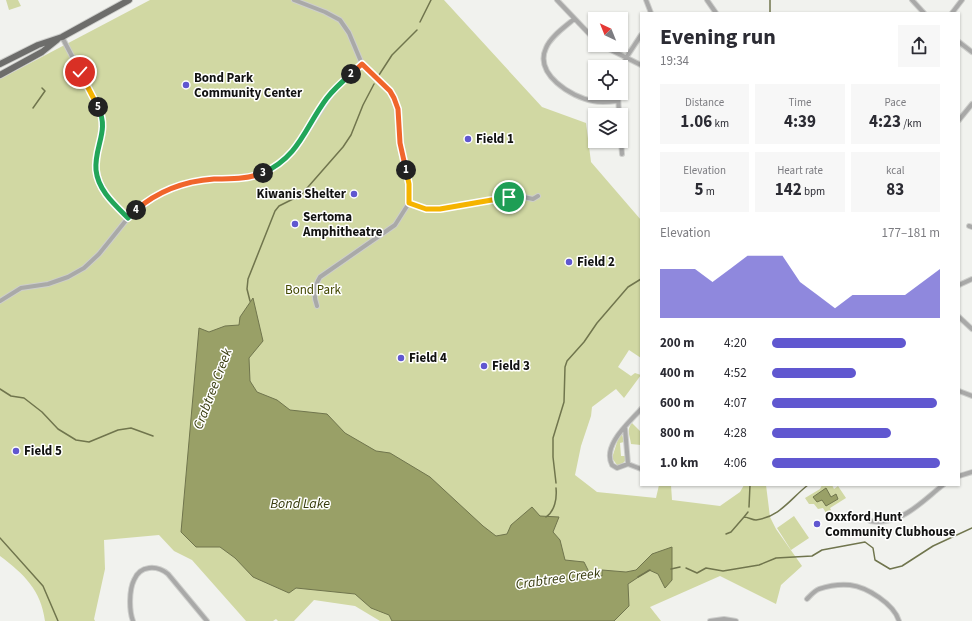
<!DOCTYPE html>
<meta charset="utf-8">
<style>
body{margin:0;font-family:"Source Sans 3",sans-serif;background:#f7f7f7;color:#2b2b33;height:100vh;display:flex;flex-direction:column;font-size:15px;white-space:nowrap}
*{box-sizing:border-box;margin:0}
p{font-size:13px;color:#7c7c81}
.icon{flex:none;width:22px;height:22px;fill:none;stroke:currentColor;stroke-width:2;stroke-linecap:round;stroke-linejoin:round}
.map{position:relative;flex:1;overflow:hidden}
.drawer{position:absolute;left:640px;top:12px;width:320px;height:474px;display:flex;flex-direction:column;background:#fff;border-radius:0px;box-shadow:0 1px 3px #0004}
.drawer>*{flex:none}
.needle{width:26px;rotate:317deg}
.buttons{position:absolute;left:588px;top:12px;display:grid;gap:8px}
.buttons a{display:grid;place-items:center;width:40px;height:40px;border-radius:0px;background:#fff;box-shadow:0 1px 3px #0004;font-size:20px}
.pin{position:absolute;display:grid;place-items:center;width:34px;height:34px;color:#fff;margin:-17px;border:2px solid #fff;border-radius:50%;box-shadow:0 1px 4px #0007}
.km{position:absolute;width:20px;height:20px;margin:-10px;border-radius:50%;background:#222;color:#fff;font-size:11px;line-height:20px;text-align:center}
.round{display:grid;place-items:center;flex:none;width:42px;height:42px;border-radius:0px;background:#f7f7f7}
.head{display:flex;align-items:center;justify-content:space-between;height:68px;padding:0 20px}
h1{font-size:22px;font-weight:700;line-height:30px}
.figures{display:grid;grid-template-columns:repeat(3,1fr);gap:6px;height:68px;padding:4px 20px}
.figures div{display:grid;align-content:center;border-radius:0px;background:#f7f7f7;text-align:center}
.figures b{font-size:17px;font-weight:700}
.figures small{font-size:11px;font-weight:400}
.figures p{font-size:11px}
.chart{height:112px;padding:8px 20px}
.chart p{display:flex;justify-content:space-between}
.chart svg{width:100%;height:72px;margin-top:4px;fill:#6057d0;opacity:.7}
ul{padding:0 20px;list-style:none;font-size:13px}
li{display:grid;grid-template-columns:64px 48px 1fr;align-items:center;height:30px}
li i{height:10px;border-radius:5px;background:#6057d0}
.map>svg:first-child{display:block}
</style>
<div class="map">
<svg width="972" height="621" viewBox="0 0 972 621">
<rect width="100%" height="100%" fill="#f1f2ee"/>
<path fill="#d1d8a3" d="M6 0H18L21 6 9 10Z
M150 0H444L542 107 586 123 591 162 641 220V358L629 350 618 367 631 376 635 373 641 375 624 398 616 389 592 407 591 416 581 446 575 475 597 492 656 498 659 485H671L672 500 720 506 740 492 744 485H766L770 517 776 529 802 566 781 585 776 604 720 576 650 607 661 621H380L355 606 314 600 294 621H278L276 619 273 621H246L192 560 174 551 159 535 104 540 105 569 94 619 95 621H45C41 590 24 574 0 556V79Z
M632 423 641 432V445L631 444C630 436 626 430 632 423Z
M622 434 624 442 620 443 621 456H625V461L621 465H617L612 458 618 439Z
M822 485H832L834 489 838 486 846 498 830 508 831 510 826 513 823 508 818 509 814 504H809L805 498 820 489Z
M794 516 809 538 791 550 777 528Z"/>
<path fill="#99a067" stroke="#70754d" d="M253 298 263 341 249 358 250 381 257 392 277 400 290 410 327 414 345 433 376 451 390 453 430 477 483 526 496 536 507 534 511 525 532 507 540 516 559 517 553 532 560 540 565 560 584 562 589 572 602 576V570L626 572 636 570 652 554 672 547V580L665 588 658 574 649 570 628 584 629 606 614 621H392L389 615 371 608 355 594 296 588 289 593 253 577 235 558 220 547H196L181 532 199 328 209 332 225 326 239 325 240 317Z
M826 488 831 497 836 494 838 499 826 506 822 500 817 502 813 497Z"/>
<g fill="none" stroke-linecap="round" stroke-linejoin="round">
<path stroke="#70754d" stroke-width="1.5" d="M770 0V13
M420 22 431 0
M379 75 392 55 417 30
M33 108 45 91 42 88
M250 301 247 289 248 279 275 211 279 206 301 195 343 147 351 135 363 105 374 84
M0 389 11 396 24 398 42 412 58 429 76 440 89 442 118 430 131 428 153 436
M556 483 553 457V438L564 402 565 367 567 361 584 342 597 323 628 287 641 279
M749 507 750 485
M546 517C555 511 557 498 556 488
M744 517 748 512
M726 534 731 532 744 517C748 517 752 520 756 520 780 517 791 498 808 485
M0 538 43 586 58 621
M686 568 697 573 706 568 723 571 759 565 776 558 812 556 822 550 865 542 873 548 875 560 890 569 902 566 933 546 972 528
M671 569 680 567
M638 577 650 570"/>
<defs>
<path id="minor" d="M294 0 325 12 340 20 349 33 362 64 390 91 397 109 400 143 409 184V203L395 225 320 277C314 287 313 295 317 306
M557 0 595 40
M646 0 651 13
M707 0 716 13
M912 0 924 13
M952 13 962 0
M574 19C565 27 551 36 546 48 534 74 571 97 593 101 601 103 609 102 618 101
M62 37 101 112C104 129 100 141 97 158 93 184 111 201 128 218
M959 42 972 52
M601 45 641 65
M621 72 626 58 641 35
M618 93 619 115
M959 120 972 104
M621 141 622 154
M409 203 427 209H440L519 196 533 199 538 196
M969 226 972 227
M959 285 972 279
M0 301 21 288 48 284 68 277 84 268 99 254 132 213 163 192 197 181 252 176 276 166 297 147 334 90 362 64
M959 317 972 329
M959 391 972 396
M625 428 628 464 617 468 612 465C602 445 629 423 641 409
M628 464 641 469
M959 476 972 472
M870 521C901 526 921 502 943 485
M807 599C810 596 814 591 819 589 828 586 840 584 850 585 867 587 894 604 899 621
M133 621C129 611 129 590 134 580 140 565 157 565 168 574L207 621
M710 621 724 619 736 621"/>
<path id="primary" d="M0 64 38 45 62 37 129 0
M0 75 42 52 57 40"/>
</defs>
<use href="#minor" stroke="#cdcecb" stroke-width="6"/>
<use href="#primary" stroke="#cdcecb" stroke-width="8"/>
<use href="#minor" stroke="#a9a9a8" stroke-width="4"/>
<use href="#primary" stroke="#6d6d6b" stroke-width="6"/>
</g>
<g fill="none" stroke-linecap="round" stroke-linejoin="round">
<defs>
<path id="split-1" d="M406 170 409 184V203L426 209H440L509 197"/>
<path id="split-2" d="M351 74 362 64 390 91 394 98 398 109 400 143 406 170"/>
<path id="split-3" d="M263 173C300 156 305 127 327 98 334 89 343 81 351 74"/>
<path id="split-4" d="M136 210C158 191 186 181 214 179 230 179 248 179 263 173"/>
<path id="split-5" d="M98 107C110 131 94 146 96 170 98 190 114 204 128 218L136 210"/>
<path id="split-6" d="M80 72 98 107"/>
</defs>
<use href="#split-1" stroke="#fff" stroke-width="8"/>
<use href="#split-2" stroke="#fff" stroke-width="8"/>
<use href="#split-3" stroke="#fff" stroke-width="8"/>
<use href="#split-4" stroke="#fff" stroke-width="8"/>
<use href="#split-5" stroke="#fff" stroke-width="8"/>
<use href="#split-6" stroke="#fff" stroke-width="8"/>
<use href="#split-1" stroke="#f5b400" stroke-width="5"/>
<use href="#split-2" stroke="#f0652b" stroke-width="5"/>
<use href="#split-3" stroke="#22a559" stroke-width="5"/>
<use href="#split-4" stroke="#f0652b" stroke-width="5"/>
<use href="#split-5" stroke="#22a559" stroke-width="5"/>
<use href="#split-6" stroke="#f5b400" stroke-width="5"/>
</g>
<g fill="#6057d0" stroke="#fffffe" stroke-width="1.5">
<circle cx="186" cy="85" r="4"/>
<circle cx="468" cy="139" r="4"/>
<circle cx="354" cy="194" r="4"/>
<circle cx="295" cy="224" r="4"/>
<circle cx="569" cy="262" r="4"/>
<circle cx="401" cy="358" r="4"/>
<circle cx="484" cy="366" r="4"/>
<circle cx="16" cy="451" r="4"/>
<circle cx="817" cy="524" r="4"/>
</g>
<g text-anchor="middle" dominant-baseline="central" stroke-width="3" stroke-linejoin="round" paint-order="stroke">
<g font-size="13" font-weight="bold" fill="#121211" stroke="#fffffe" text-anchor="start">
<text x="194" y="78">Bond Park<tspan x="194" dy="15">Community Center</tspan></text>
<text x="476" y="139">Field 1</text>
<text x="346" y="194" text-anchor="end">Kiwanis Shelter</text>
<text x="303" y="217">Sertoma<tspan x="303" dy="15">Amphitheatre</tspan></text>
<text x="577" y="262">Field 2</text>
<text x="409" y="358">Field 4</text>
<text x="492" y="366">Field 3</text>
<text x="24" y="451">Field 5</text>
<text x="825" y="517">Oxxford Hunt<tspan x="825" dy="15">Community Clubhouse</tspan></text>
</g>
<g font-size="13" fill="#434800" stroke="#fffffe">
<text x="313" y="290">Bond Park</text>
</g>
<g font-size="14" font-style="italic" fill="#383c0e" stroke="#fffffe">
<text transform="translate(213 389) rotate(-69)">Crabtree Creek</text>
<text x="300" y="504">Bond Lake</text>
<text transform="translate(558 579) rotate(-8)">Crabtree Creek</text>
</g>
</g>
</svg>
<div class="buttons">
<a><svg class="needle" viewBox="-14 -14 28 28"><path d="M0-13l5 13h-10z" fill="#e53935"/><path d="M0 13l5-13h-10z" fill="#7c7c81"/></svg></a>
<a><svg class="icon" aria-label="locate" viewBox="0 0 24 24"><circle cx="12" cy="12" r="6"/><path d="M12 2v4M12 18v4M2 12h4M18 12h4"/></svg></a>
<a><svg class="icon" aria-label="layers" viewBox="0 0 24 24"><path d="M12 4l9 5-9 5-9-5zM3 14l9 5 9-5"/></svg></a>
</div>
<div class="pin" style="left:509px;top:197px;background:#1e9e55"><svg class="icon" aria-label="arrive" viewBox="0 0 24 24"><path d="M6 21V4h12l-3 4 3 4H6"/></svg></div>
<div class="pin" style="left:80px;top:72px;background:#d93025"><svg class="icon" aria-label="check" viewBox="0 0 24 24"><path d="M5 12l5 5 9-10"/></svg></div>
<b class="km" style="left:406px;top:170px">1</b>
<b class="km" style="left:351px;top:74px">2</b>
<b class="km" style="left:263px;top:173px">3</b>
<b class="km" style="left:136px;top:210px">4</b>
<b class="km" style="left:98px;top:107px">5</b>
<section class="drawer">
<div class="head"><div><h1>Evening run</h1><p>19:34</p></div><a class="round"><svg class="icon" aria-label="share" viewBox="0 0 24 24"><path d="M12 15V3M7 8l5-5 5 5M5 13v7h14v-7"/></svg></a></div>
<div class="figures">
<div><p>Distance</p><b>1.06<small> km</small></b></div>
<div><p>Time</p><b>4:39</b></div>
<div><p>Pace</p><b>4:23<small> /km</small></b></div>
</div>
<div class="figures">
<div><p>Elevation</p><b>5<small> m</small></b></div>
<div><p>Heart rate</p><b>142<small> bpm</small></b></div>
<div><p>kcal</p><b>83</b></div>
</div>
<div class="chart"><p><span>Elevation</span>177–181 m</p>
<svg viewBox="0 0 160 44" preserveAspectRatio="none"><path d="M0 44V14L10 14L20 14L30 22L40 14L50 6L60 6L70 6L80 22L90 30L100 38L110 30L120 30L130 30L140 30L150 22L160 14V44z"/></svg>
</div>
<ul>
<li><b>200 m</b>4:20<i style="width:80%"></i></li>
<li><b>400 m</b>4:52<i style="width:50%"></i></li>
<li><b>600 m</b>4:07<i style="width:98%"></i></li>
<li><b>800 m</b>4:28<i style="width:71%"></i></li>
<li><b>1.0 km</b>4:06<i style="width:100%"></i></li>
</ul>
</section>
</div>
